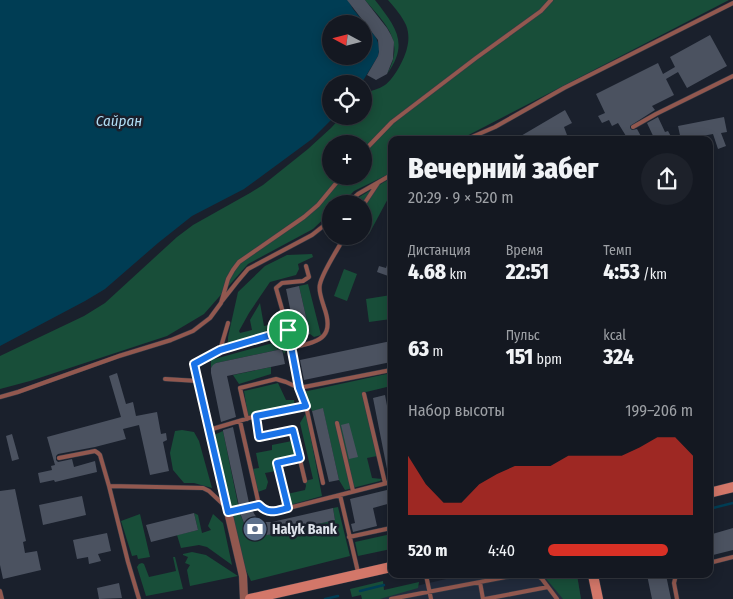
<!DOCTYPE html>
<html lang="ru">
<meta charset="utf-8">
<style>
body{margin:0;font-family:"Fira Sans Condensed",sans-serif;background:#1d212a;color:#f1f3f6;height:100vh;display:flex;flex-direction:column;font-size:19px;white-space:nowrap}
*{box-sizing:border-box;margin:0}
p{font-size:16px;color:#9da0a5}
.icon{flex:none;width:28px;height:28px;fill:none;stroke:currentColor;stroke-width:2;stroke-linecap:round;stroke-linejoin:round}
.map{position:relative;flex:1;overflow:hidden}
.details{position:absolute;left:388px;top:136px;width:325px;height:442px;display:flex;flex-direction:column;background:#141821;border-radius:10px;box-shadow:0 2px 12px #0003,0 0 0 1px #33373f}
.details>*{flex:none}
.needle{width:32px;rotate:277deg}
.tools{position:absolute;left:322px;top:15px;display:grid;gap:10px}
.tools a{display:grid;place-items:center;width:50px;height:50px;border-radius:50%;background:#141821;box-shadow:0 2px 12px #0003,0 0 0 1px #33373f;font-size:25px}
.pin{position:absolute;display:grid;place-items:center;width:42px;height:42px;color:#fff;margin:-21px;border:2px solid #fff;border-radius:50%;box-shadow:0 1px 5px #0007}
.round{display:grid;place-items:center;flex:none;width:52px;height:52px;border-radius:26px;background:#1d212a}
.overview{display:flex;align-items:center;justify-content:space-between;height:85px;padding:0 20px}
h1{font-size:28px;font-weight:800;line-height:38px}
.figures{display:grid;grid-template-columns:repeat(3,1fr);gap:8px;height:85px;padding:5px 20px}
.figures div{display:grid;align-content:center}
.figures b{font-size:21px;font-weight:800}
.figures small{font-size:14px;font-weight:400}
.figures p{font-size:14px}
.chart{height:140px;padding:10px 20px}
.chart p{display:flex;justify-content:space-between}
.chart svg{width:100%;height:90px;margin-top:5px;fill:#d93025;opacity:.7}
ul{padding:0 20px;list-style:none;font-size:16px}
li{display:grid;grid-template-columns:80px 60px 1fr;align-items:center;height:38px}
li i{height:12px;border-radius:6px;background:#d93025}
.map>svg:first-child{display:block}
</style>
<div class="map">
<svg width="733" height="599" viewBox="0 0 733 599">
<rect width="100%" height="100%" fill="#1a202c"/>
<path fill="#222b3c" d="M463 575H577L581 599H361Z"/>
<path fill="#184e39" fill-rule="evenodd" d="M365 0H375C395 26 410 43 387 74 389 70 392 64 393 59 400 35 379 17 365 0Z
M388 0H729L459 140H391V173L354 191 341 204H331V212L313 229 248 264 204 314 167 336 30 381 0 389V356L84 316 105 303 177 237 193 225 250 193 263 185 308 149 331 128 342 116H364V93C371 91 379 89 385 85 394 79 405 58 407 48 409 41 409 32 406 25 402 16 395 8 388 0ZM331 144H364V176H331Z
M391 178V193L369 234H364V204H353L356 199Z
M312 254 313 257 298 264 299 269 296 275 270 282 249 313 239 331 240 333 252 330 250 320 260 303 264 326 274 324 275 327 278 326 280 328 281 331 230 344 228 342V337L238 292 265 266 287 255Z
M344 269 357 274 347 301 334 296Z
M308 284 321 335 314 337 310 334 299 286Z
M391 295V319L369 322 366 299Z
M280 341 285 344 287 350 284 354 282 349 216 363 211 368V360Z
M271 367V374L239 384 233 375Z
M391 373V386L362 393 377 456 367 458 372 478 382 479 380 481 345 490 339 480 323 409 312 411 303 392Z
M278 383 286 400H294L295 407 248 416 244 391Z
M306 413 322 496 290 505 287 494 305 490 306 486 305 481 313 479 300 423Z
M182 430 194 432 199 441 212 488 194 483H184L173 470 170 453 175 431Z
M223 431 240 514 244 523 253 530 267 535 279 533 335 520 333 508 338 507 350 556 251 581 244 566 214 435Z
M292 441 295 455 274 459 276 471 265 473 268 482 266 489 258 492 253 469 259 468 256 453 272 450V445Z
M194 513 198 515 202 533 211 530 208 526 213 514 223 523 232 565 207 547 199 545 181 548 177 535 198 530Z
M140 514 150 557 138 559 137 555 132 556 121 521Z
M391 534V549L358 556 355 542Z
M192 552 206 555 238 576 190 586 187 570 190 565 185 563 188 557 183 555V554Z
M173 557H175L183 589 146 596 137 567 139 564 142 563 144 564 149 577 176 571Z
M543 575H577L581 599H563Z
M383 581 384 590 419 582 418 588 380 599H362L361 595 352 597 350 589Z"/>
<path fill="#003d54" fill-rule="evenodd" d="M0 0H348L353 9 375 36C379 43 380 49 378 56L361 84H331V116H335L312 139 244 189 192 216 158 243 105 289 85 301 0 346ZM331 24H364V56H331Z"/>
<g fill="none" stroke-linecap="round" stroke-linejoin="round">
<path stroke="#003d54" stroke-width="2.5" d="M709 509 733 503
M360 591 384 585
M325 599 338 596"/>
</g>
<path fill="#4b5260" d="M347 0H365L387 28 391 35 394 42 393 59 387 74 376 80 367 75 378 56 379 52 378 40Z
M710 35 727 66 687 88 678 72 666 79 674 95 652 106 655 110 630 126V128L632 130 637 129 643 140H619L626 136 618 123 612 126 609 120 602 123 598 116 605 113 596 94 658 63 663 74 675 67 670 57Z
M565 110 572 123 564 127 567 135 558 140H514Z
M658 117 665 132 668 131 673 140H655L647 123Z
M724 117 727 132 721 133 726 146 718 149 713 134 681 140 678 126Z
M390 257H391V277L377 272 379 266 386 268Z
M299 286 310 334 296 337 286 289Z
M391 341V362L304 380 300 360Z
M282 349 285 364 227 376 236 417 221 422 211 373V368L213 365 216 363Z
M117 373 126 404 133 402 136 416 157 412 161 434 166 433 167 440 163 442 169 471 150 475 139 425 123 429 126 439 95 447 58 454 56 456V460L58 462 72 459 74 467 95 461 97 472 55 482 54 480 40 483 38 473 52 470 51 466 55 465 47 437 121 417 109 376Z
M385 395 391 427V473L388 474 373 398Z
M323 408 339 480 329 482 312 411Z
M349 423 358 457 349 459 341 425Z
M233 427 249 503 239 506 223 431V430Z
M12 434 19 459 12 461 6 436Z
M15 489 26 541 23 542 25 553 37 551 41 570 3 579 0 565V491Z
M391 489V503L373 508 377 526 353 532 351 524 355 523 350 499Z
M82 496 86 515 43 525 39 505Z
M333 508 335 520 279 533 267 535 253 530 244 523 240 513 252 510 258 520 263 522H272Z
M194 513 198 530 151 542 146 525Z
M733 528V550L709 556V535Z
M107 533 111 551 98 554 101 561 89 564 88 557 77 559 73 540Z
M647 575H666L671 599H652Z
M119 583 122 598 99 599 97 588Z"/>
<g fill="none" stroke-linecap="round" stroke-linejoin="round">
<defs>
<path id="lane" d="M633 127 656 114 733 76
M465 140 495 127 564 88 733 3
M364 151 392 122 476 58 541 11 551 0
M347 204 358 194 391 175
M364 204 378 183
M222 301 237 282 248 269 312 235 331 220
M228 323 220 350 194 363 209 430 256 416 306 406 299 388 288 330 276 288 282 283 303 281 309 277 306 266
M292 348C317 341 336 340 324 307 322 300 318 291 320 284 323 271 338 249 345 236
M220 350 288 330
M165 379 198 381
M364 394 385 483
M0 397 18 392 119 356 171 340 193 331 210 318 221 303 228 279 233 270 239 262 304 217 318 205 342 176
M306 406 323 483
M256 416 259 437 293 430 305 481
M247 419 240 388 276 379 286 382 299 388 391 370
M240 421 259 505 265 511 273 512 391 482
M337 423 353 491
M59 458 95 451 98 453 100 455 109 486 203 488 209 491 225 506
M109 486 128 562 139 599
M340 495 358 572
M288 508 277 463 300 458
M228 512 259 505
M349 537 391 528
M709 563 733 557
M426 575 431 599
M537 575 542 579 557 599
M676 575 674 583 677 599
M480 582 483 599
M0 591 2 599
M391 599 517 575
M485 599 548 587"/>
<path id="street" d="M209 430 243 576 244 599"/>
<path id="secondary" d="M709 493 733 487
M593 575 598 599
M250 599 391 567"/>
</defs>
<use href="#lane" stroke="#353b47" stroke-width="5"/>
<use href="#street" stroke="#353b47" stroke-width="9"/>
<use href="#secondary" stroke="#353b47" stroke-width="11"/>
<use href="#lane" stroke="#92584f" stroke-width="4"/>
<use href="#street" stroke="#92584f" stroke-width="8"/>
<use href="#secondary" stroke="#d37769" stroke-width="10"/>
</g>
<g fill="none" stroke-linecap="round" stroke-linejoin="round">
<defs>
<path id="route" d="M288 330 299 388 306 406 256 416 259 437 293 430 300 458 277 463 288 508C276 511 269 515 259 505L228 512 194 364 220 350Z"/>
</defs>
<use href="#route" stroke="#fff" stroke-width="10"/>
<use href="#route" stroke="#1a73e8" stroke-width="6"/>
</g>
<defs>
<symbol id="bank-disc" viewBox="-11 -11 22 22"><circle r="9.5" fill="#5c6f8a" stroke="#1a202c"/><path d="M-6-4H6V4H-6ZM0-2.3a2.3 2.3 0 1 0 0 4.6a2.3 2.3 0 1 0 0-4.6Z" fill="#fff"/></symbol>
</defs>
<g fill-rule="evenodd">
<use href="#bank-disc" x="241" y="515" width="28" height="28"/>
</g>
<g text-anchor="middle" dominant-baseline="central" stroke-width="5" stroke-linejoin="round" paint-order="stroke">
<g font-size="14" font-weight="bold" fill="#dde2ea" stroke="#1a202c" text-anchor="start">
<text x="272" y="529">Halyk Bank</text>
</g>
<g font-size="15" font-style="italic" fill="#b0def5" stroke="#1a202c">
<text x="119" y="121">Сайран</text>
</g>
</g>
</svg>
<div class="tools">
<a><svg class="needle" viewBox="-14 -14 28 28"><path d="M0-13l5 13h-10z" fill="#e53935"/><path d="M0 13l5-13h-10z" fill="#9da0a5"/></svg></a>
<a><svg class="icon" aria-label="locate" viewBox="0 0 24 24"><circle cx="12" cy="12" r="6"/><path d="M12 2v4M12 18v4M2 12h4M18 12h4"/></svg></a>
<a>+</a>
<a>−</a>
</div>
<div class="pin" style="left:288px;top:330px;background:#1e9e55"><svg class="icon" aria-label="arrive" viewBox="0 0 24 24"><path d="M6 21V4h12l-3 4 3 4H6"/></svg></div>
<section class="details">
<div class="overview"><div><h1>Вечерний забег</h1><p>20:29 · 9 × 520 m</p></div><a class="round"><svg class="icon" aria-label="share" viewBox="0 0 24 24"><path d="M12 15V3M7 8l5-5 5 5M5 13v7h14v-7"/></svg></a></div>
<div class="figures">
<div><p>Дистанция</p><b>4.68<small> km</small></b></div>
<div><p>Время</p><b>22:51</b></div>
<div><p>Темп</p><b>4:53<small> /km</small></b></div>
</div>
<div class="figures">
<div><b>63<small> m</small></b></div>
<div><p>Пульс</p><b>151<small> bpm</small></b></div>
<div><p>kcal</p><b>324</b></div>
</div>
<div class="chart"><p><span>Набор высоты</span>199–206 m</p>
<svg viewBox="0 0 160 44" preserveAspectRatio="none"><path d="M0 44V15L10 29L20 38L30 38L40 29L50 24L60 20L70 20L80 20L90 15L100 15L110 15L120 15L130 11L140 6L150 6L160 15V44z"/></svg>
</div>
<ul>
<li><b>520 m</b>4:40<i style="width:83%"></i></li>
</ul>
</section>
</div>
